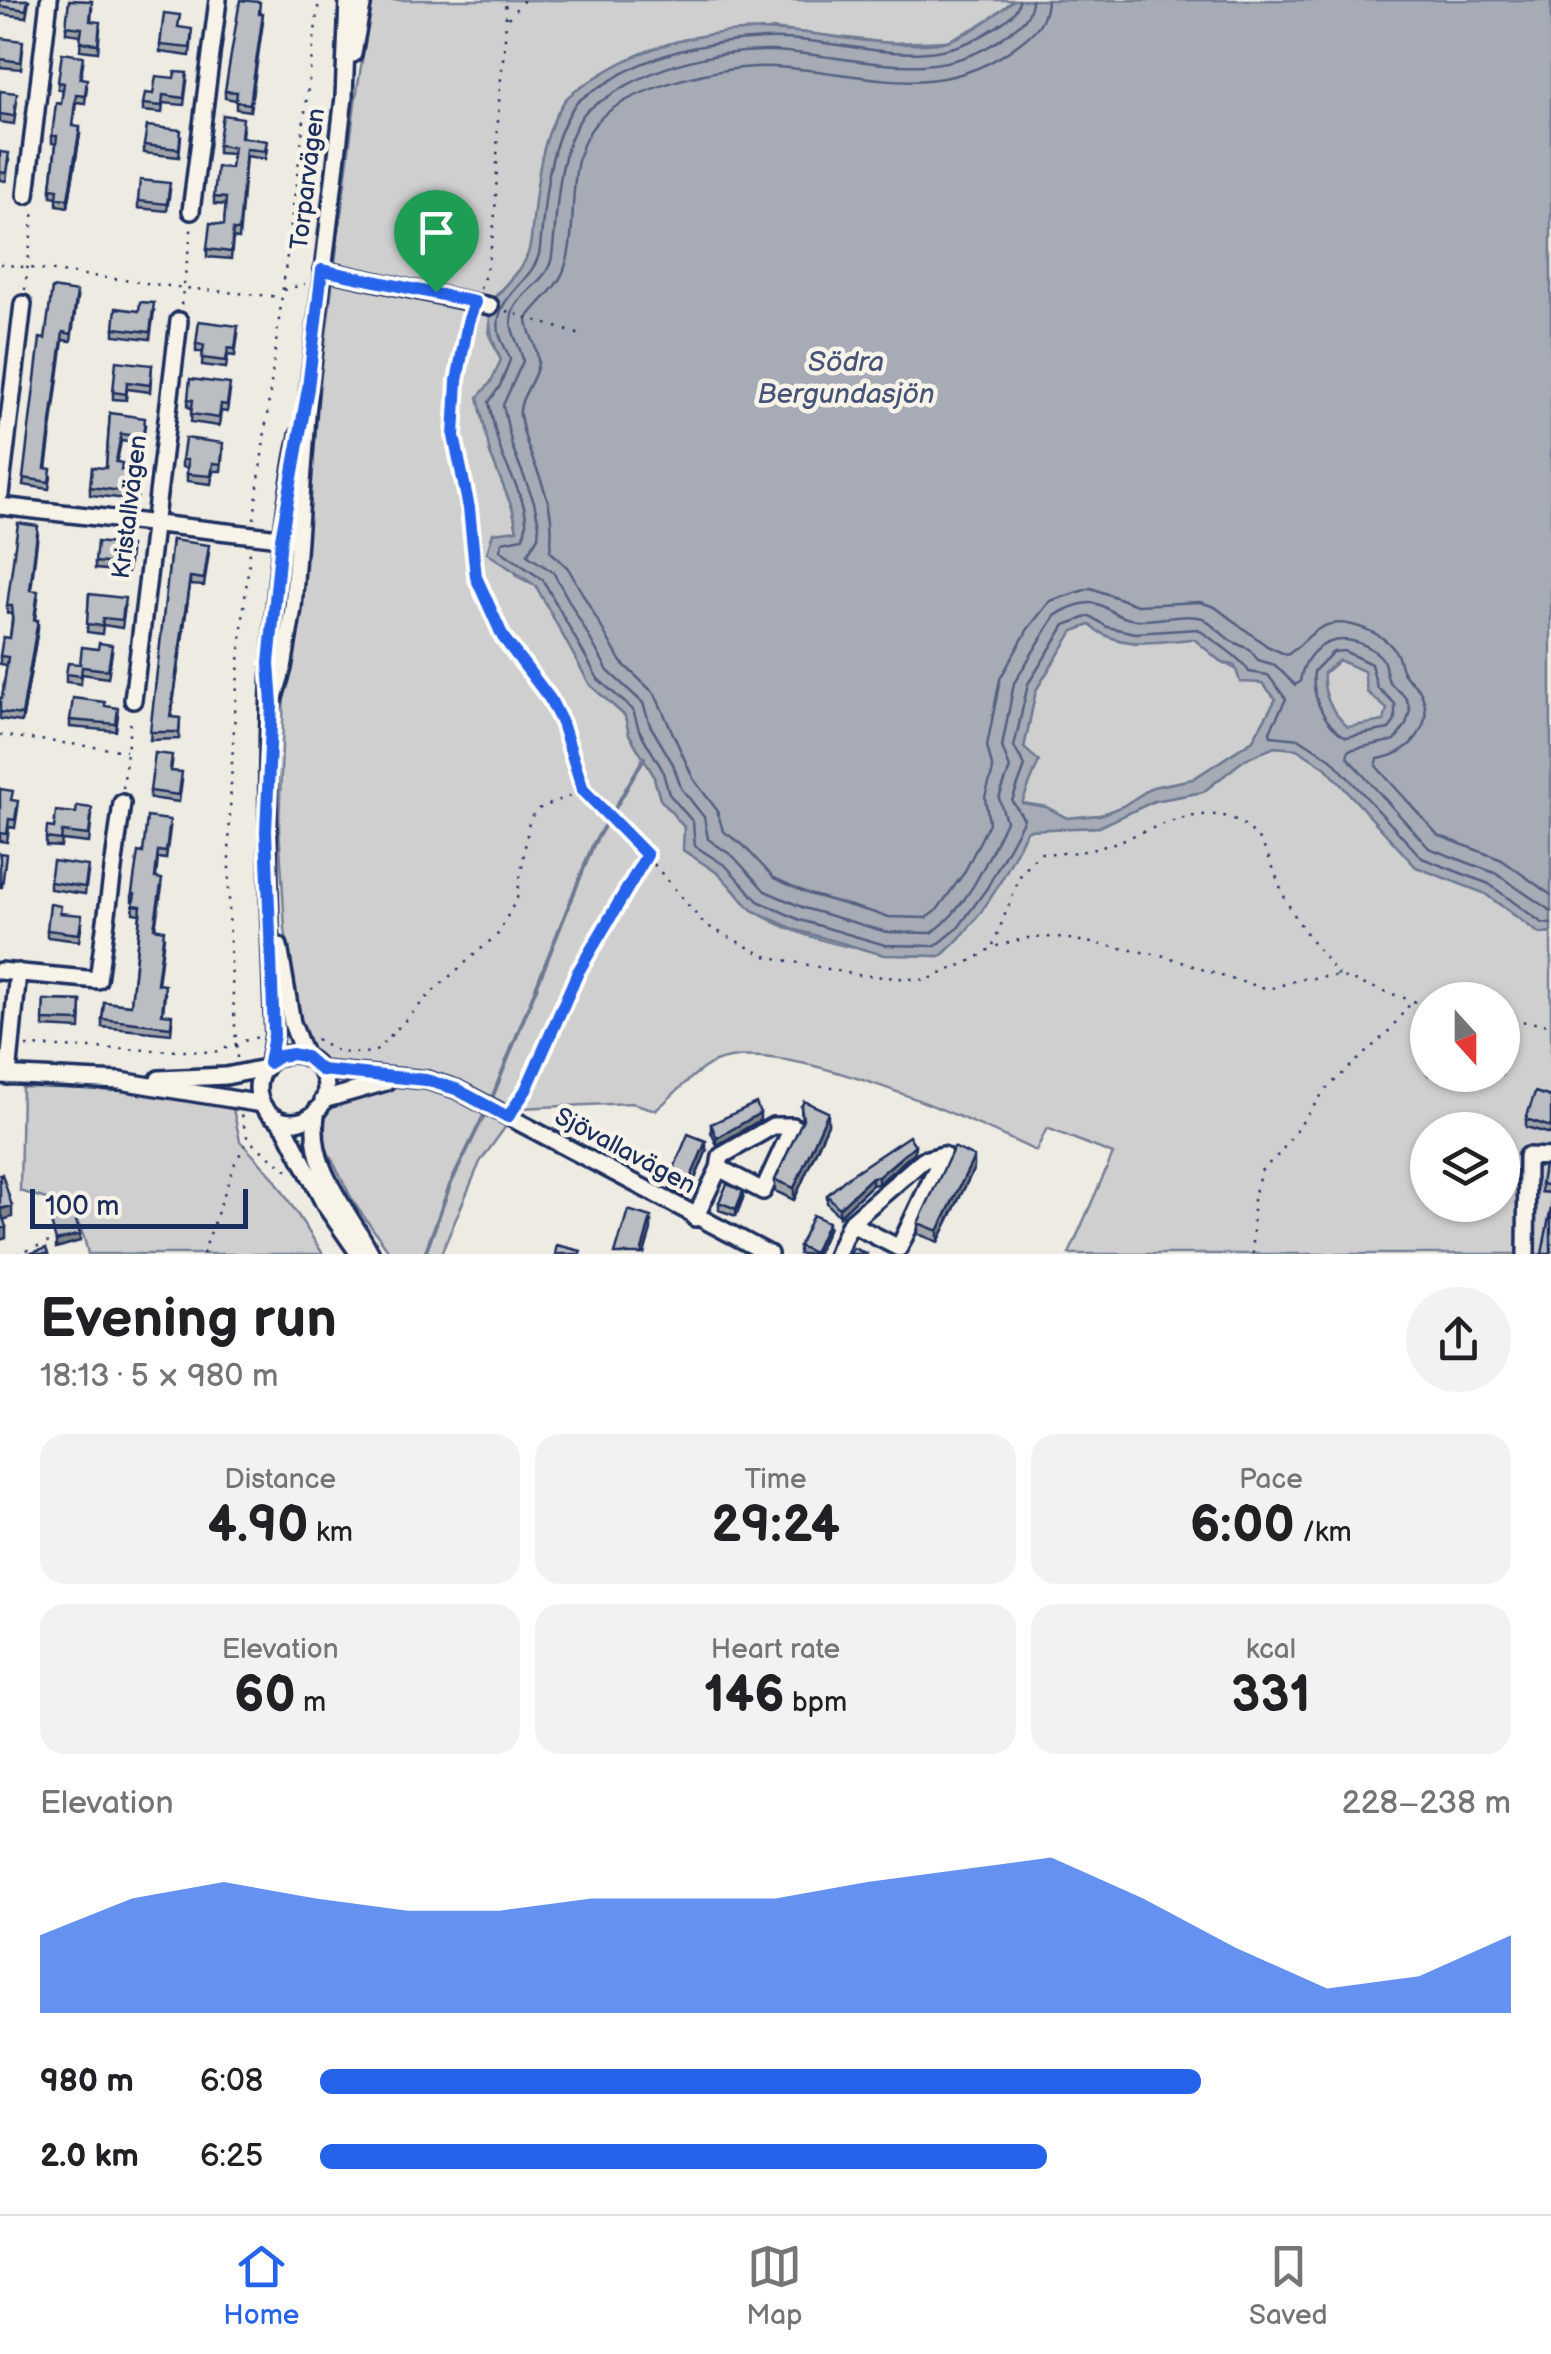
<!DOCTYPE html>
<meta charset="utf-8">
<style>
body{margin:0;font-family:"Balsamiq Sans",sans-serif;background:#f2f2f2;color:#202124;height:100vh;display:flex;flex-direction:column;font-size:38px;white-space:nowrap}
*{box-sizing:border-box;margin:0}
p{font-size:32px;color:#757577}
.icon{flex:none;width:55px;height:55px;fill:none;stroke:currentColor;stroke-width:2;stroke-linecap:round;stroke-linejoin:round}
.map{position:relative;height:1254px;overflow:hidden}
.side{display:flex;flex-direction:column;background:#fff;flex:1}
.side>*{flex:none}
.needle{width:65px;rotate:159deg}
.buttons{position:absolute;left:1410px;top:982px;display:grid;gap:20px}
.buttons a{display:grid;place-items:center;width:110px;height:110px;border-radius:50%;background:#fff;box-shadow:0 2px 8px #0004;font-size:50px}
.scale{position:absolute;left:30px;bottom:25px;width:218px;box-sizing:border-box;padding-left:10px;border:5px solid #1b2f5e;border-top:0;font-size:28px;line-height:35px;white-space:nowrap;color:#1b2f5e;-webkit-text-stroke:8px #f7f3e8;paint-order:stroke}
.pin{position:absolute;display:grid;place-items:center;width:85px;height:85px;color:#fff;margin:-102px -42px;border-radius:50% 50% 50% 0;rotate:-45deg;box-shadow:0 0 10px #0007}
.pin .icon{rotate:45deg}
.round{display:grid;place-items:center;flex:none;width:105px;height:105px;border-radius:52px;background:#f2f2f2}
.overview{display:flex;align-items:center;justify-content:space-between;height:170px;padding:0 40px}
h1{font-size:55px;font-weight:800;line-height:75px}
.stats{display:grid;grid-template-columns:repeat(3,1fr);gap:15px;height:170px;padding:10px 40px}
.stats div{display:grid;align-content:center;border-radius:25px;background:#f2f2f2;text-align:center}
.stats b{font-size:50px;font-weight:800}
.stats small{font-size:28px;font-weight:400}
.stats p{font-size:28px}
.chart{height:280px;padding:20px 40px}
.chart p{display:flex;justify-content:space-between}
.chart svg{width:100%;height:180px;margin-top:10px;fill:#2563eb;opacity:.7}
ul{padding:0 40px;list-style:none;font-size:32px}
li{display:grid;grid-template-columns:160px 120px 1fr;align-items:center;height:75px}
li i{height:25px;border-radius:12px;background:#2563eb}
.tabs{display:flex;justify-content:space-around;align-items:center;height:140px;border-top:2px solid #e0e0e0;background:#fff;font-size:28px;color:#757577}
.tabs a{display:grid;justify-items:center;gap:5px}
.tabs .on{color:#2563eb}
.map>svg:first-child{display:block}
</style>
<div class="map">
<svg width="1551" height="1254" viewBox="0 0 1551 1254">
<rect width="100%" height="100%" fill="#eeebe2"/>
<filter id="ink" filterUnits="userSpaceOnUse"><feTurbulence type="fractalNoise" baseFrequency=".01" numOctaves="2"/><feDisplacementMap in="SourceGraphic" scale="20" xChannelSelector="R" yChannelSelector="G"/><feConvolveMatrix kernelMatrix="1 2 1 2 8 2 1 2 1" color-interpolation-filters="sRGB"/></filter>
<g filter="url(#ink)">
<path fill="#cfcfcf" stroke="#757f96" stroke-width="2.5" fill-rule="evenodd" d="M372 0H1014L988 21 947 41 889 43 772 29 567 98 547 139 529 257 493 299 489 335 501 360 491 382 490 453 513 510 517 531 516 576 536 586 590 685 625 716 629 734 653 774 660 799 684 827V851C696 859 711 866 722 877 733 887 741 903 754 911 806 943 881 957 941 956 982 921 1004 877 1027 829L1099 827 1154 801 1203 792 1245 759 1274 747 1297 749 1325 767 1416 867 1484 893 1540 934 1551 933V1254H1069L1113 1154 1047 1128 1036 1151C970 1120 782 1034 715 1062 694 1071 673 1096 656 1110L632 1103 519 1108 480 1162 441 1254H391L354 1203 326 1148 322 1124 333 1083 326 1064 309 1049 298 1025 285 929 279 826 284 694 298 617 318 399 355 103ZM1428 1000H1502V1075H1428ZM1428 1130H1502V1205H1428Z
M1090 625 1134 643 1194 638 1220 661 1262 683 1276 699 1253 740 1193 779 1153 787 1123 806 1100 815 1067 818 1046 807 1021 803 1027 786 1024 748 1036 690 1072 631Z
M1339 660 1364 671 1387 709 1385 721 1348 728C1332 712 1322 695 1324 673Z
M22 1087C93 1087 162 1093 232 1104L240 1141 274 1178 323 1254H88C78 1206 64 1204 20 1191Z"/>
<path fill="#a6abb5" stroke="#6e7992" stroke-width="2.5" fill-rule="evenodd" d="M1014 0H1551V933L1540 934 1484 893 1416 867 1325 767 1297 749 1275 747 1245 759 1203 792 1154 801 1099 827 1027 830C1004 878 982 921 941 956L884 955 796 930 752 910 719 874 683 850 684 827 660 799 653 774 629 734 625 716 590 685 536 586 487 553 493 533 517 530 513 510 490 453 478 397 491 382 501 360C465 284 525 295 531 239 536 193 538 140 565 100 572 91 586 85 595 78 657 37 734 24 806 33 840 37 920 51 950 40 974 32 995 15 1014 0ZM1090 625C1118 651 1160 641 1194 639L1220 661 1235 666 1240 682 1262 683 1276 699 1253 740 1193 779 1153 787 1123 806 1100 815 1067 818 1046 807 1022 803 1039 761 1024 748 1036 690 1073 631ZM1339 660 1364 671 1367 692 1387 709 1384 721 1348 727C1332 712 1322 695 1324 673Z"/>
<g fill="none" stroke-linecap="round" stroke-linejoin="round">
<path stroke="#536181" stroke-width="2.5" d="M1019 0C1018 13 1006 20 996 27 922 79 847 36 767 39 713 41 654 51 608 82 597 89 579 97 572 109 547 150 545 201 540 248 537 282 492 294 499 333 501 342 508 351 510 360L500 386 489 402C492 417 495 433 500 448 507 473 537 513 522 538L502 542 500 550 543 580 598 679 633 710 639 730 662 769 669 794 693 822 695 846 726 866 758 901 800 920 885 945 936 946 958 928 987 888 1024 819 1012 801 1025 766 1014 747 1028 684 1065 625 1090 616 1107 627 1135 633 1198 629C1212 640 1243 659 1249 672L1268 675 1286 699 1270 731 1271 736 1300 739 1331 759 1422 858 1489 884 1542 923 1551 924
M1032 0C1031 18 1019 25 1006 35 935 90 852 54 772 51 714 50 653 66 606 98 598 103 588 108 582 116 556 157 558 210 552 256 549 281 522 289 513 311 506 328 521 345 523 361L503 405 512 446 534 502 539 525 538 537 527 555 553 572 608 671 643 703 650 725 673 764 681 788 704 817 708 839 734 857 765 891 804 908 887 932 932 933C968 907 987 861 1006 821L999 798 1010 768 1002 747 1014 683 1055 616C1065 609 1081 602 1093 603 1108 605 1115 619 1138 620 1159 621 1181 613 1203 618L1231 641 1249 649 1258 660 1275 665 1295 685 1300 682C1305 641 1346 627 1378 654 1388 662 1384 674 1390 683 1396 689 1403 693 1407 700L1410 710 1406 725 1395 740 1349 750 1347 757 1429 848 1495 873 1551 911
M1047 0C1046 21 1036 31 1020 43 939 107 864 71 773 67 726 64 627 87 596 123 562 163 581 225 564 270 557 289 538 302 527 318 527 334 539 346 538 363 536 381 518 398 520 415 528 468 559 493 550 551L568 568 621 662 655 694 694 780 717 810 723 831 743 845 774 878 809 894 889 917 926 918 937 910 964 873 989 823 985 797 993 770 987 746 1000 679 1028 629 1050 601 1091 588 1137 605 1200 602 1215 607 1267 646 1287 655C1302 646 1312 628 1331 624 1350 620 1382 633 1393 648 1399 655 1399 662 1402 670 1405 679 1416 684 1421 693 1436 727 1409 754 1378 759L1376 766 1438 835 1502 860 1551 895
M1344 651 1371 664 1377 687 1395 704V721L1389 729 1346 737C1323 724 1311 696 1314 671L1333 652Z"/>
<path stroke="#6e7992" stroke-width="4" d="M614 810 644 758
M490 1103 593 845 607 821
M425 1254 450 1185 486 1111"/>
<defs>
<path id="minor" d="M353 54 363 0
M26 195 49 0
M191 211 218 0
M322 270 490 306
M0 494 23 304
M0 506 289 539
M133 700 179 321
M272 704 283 668 293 608 309 388 344 97 348 0
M279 946 292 1023 305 1057
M0 971 98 980 122 803
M258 1088a34 34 0 1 1 68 0a34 34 0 1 1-68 0Z
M269 1063 274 1035C266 834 259 633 299 435
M321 1070 427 1080 456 1089 769 1254
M0 1075 120 1081 262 1104
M8 1076 18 972
M159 1079 226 1076 265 1068
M323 1100 386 1082
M317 1110C305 1166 347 1207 371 1254
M277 1118 286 1129 325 1205 359 1254
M695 1218 719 1168 763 1191 793 1126H773L721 1156 719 1168
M837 1254 850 1223 923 1160 943 1155 899 1248 850 1223
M1526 1254 1527 1156 1551 1157"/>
</defs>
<use href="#minor" stroke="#1b2f5e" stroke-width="22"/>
<path stroke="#1b2f5e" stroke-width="2.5" stroke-dasharray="2.5 8" stroke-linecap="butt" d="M508 18 524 0
M0 264 184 288 281 297
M480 289C501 235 495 160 499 102 501 68 508 34 505 0
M25 290 34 209
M284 290 305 284
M181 305 192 224
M506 311 584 336
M470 315 457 381 454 436 469 508 475 577 503 637 550 699 562 723 583 790 627 832 704 924 765 956 857 975 927 980 975 959 993 947 1027 938 1058 937 1165 956 1227 978 1269 989 1301 979 1339 976 1428 1006
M254 519 319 0
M0 735 126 751
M123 788 131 716
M993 945 1021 874 1040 853C1064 854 1085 853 1108 845 1150 832 1214 792 1252 832 1271 851 1275 878 1286 900 1300 928 1321 952 1339 976
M1502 1019 1551 1025
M316 1039C340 1055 346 1054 375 1052L432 992 498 934 517 898 529 822 536 810 581 791
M26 1046 214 1052C230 1048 243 1039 260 1037
M237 1058C234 1005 229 951 229 897 228 781 237 667 250 552
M515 1106 578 972 646 857
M241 1115 248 1140 289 1171
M17 1254 49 1242
M203 1254 235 1163 248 1140
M1253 1254V1200L1261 1171 1280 1153 1326 1089 1388 1032 1410 1004"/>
<use href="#minor" stroke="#f7f3e8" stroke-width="15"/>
</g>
<path fill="#a0a3a7" stroke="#1b2f5e" stroke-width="2.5" d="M0 0H29L26 17 0 14Z
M92 9 91 21 100 29 98 52 80 50 81 35 66 33V26Z
M260 14 263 22 250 111 236 109V100L225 98V91Z
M179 27 192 36 190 56 160 52V45Z
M0 38 23 49 21 69 0 67Z
M83 63 81 78 87 86 85 103 76 102 73 126 80 134 68 207 57 205V197L51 196V188L56 144 52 143V136L61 104 63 90 58 89V82Z
M187 81 184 105 163 103 162 113 143 111V104L153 94Z
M0 91 17 101 14 124 0 122Z
M243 126 242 137 267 149 265 159 246 156 239 239 233 238 231 259 207 257V249L224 225 226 205 214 204V197L231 168 233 154 218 153V145Z
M181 137 179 157 144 153V145Z
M0 152 9 160 6 181 0 180Z
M170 190 167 211 138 208V201Z
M77 299 71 341 63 340 46 469 51 477 49 489 23 485 45 339Z
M154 311 150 339 114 335V328Z
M238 334 235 356 228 355 226 368 202 365 203 352H196V344Z
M152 365 150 392 127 389 126 400 113 399V392Z
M230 391 227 412 221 411 219 426 191 422 192 408 188 407V399Z
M110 413 145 425 143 444 121 441 117 462 121 470 139 479 137 500 90 495V487L106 468Z
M223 450 221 471H213L211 484 187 481V468L182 467V460Z
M38 533 31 590 38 598 35 620 38 628 22 722 0 719V698H2L7 665 0 664V656L10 638 12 619V614L7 613V606Z
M172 540 209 552 204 586 190 585 171 717 180 718 179 739 150 740Z
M130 553 128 572 95 569V562Z
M89 594 125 606 122 628 103 625 102 634 87 632Z
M112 652 108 678 82 674 81 684 66 682V674L80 664Z
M105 706 118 715 116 731 70 727V720Z
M172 763 171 771 182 780 179 802 150 798V791Z
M0 789 18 808 15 828 9 827 7 842 0 841Z
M92 815 89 843 62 840 61 847 46 846V838L54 828Z
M170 828 166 859 158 858 156 878 162 887 155 928 164 937 158 984 165 993 163 1014 172 1022 171 1034 102 1027V1019L131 1005 140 914 133 913 134 901H132V893L143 853Z
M88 873 85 894 50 889V882Z
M82 923 79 941 47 937V930Z
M44 1000 81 1001 80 1029 43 1027Z
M1551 1097V1134L1526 1127V1119Z
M801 1107 828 1124 794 1200 775 1191V1180L802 1123Z
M760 1120 717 1145 711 1132V1124Z
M706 1152 687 1198 670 1189V1178Z
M915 1152 878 1184 872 1185 839 1216 827 1203V1195Z
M1551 1162V1193L1541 1192V1184Z
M974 1168 938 1242 918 1234V1223Z
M743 1198 736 1216 719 1210V1202Z
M828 1229 817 1254H799V1246Z"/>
<path fill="#828488" stroke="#1b2f5e" stroke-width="2.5" d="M80 127V134L68 207V199Z
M190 577V585L170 724V717Z
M38 620V628L22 722V715Z
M828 1112V1124L794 1200V1188Z
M760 1113V1120L717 1145V1138Z
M706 1141V1152L687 1198V1187Z
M915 1145V1152L878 1184V1177Z
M974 1157V1168L938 1242V1231Z
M872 1177V1185L839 1216V1208Z
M743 1191V1198L736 1216V1209Z
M12 1206V1217L0 1221V1209Z
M651 1217V1230L644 1254H641Z
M828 1222V1229L817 1254H814Z
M6 1227V1238L0 1240V1229Z
M80 1234V1241L56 1248V1241Z"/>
<path fill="#babdc2" stroke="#1b2f5e" stroke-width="2.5" d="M0 0H28L26 10 0 6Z
M69 0 92 1 90 21 100 22 98 44 80 42 82 28 66 26Z
M240 0 260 2 259 14H263L250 104 236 102 237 92 225 91Z
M164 13 180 15 178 27 192 29 190 48 160 45Z
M0 38 23 41 21 62 0 59Z
M62 53 83 56 80 78 87 79 85 96 76 95 72 126 80 127 68 199 57 198 58 189 51 188 57 136H52L56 103 61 104 64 83 58 82Z
M175 72 187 73 184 98 163 95 162 106 143 104 145 93 153 94 156 76 174 78Z
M0 91 17 93 14 116 0 114Z
M223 115 243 118 241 137 267 141 265 151 246 149 239 231 233 230 231 252 207 249 210 223 224 225 226 198 214 197 217 167 231 168 234 147 218 145Z
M147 126 181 130 179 149 144 145Z
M0 152 9 153 6 173 0 172Z
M140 180 170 183 167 204 138 201Z
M52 288 77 292 71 334 63 332 45 468 51 469 49 482 23 478 40 338 45 339Z
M140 302 154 303 150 332 114 328 116 308 139 311Z
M199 321 238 326 235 349 228 348 226 361 202 358 204 345 196 344Z
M116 361 152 365 150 385 127 382 126 394 113 392Z
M190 379 230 384 227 405 221 404 219 418 191 414 193 400 188 399Z
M110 413 145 418 143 437 121 434 116 462 122 463 121 470 139 472 137 493 90 487 92 467 106 468Z
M185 438 223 443 221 464 213 463 211 476 187 474 188 460H182Z
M18 523 38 526 30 590 38 591 34 620H38L22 715 0 712V698H2L8 657 0 656 3 637 10 638 13 616 12 606H7Z
M172 540 209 545 204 579 190 577 170 717 180 718 179 732H150Z
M97 542 130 546 128 565 95 562Z
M89 594 125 598 122 620 103 618 102 626 87 624Z
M99 643 112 645 108 670 82 667 81 676 66 674 68 663 80 664 82 647 98 649Z
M73 698 105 702V706L118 708 116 724 70 720Z
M155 753 172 755 170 771 182 772 179 795 150 791Z
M0 789 13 791 11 800 18 801 15 820 9 819 7 834 0 833Z
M77 806 92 808 89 835 62 832 61 840 46 838 47 827 54 828 56 811 76 813Z
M147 817 170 820 166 852 158 851 155 878 162 879 154 928 164 930 157 984 165 985 162 1014 172 1015 171 1027 102 1019 104 1002 131 1005 141 906 133 905 135 894 132 893 138 852 143 853Z
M0 853 6 854 2 887H0Z
M53 861 88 866 85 887 50 882Z
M50 904 61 906 60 913 82 915 79 934 47 930Z
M44 1000 81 1001 80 1021 43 1020Z
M1535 1092 1551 1097V1127L1526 1119Z
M804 1101 828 1112 794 1188 775 1180 803 1119 801 1107Z
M756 1103 760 1113 717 1138 711 1124Z
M688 1134 706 1141 687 1187 670 1178Z
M909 1136 915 1145 878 1177H872L839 1208 827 1195 849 1176Z
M954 1147 974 1157 938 1231 918 1223Z
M1551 1162V1186L1541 1184 1544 1165 1550 1167Z
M2 1174 12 1206 0 1209 6 1227 0 1229V1175Z
M727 1184 743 1191 736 1209 719 1202Z
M1551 1207V1254H1542Z
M628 1210 651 1217 641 1254H615Z
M74 1214 80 1234 56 1241 51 1222Z
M813 1215 828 1222 814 1253 799 1246Z
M557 1245 581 1251 580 1254H555Z
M46 1248 48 1254H29Z
M853 1248 868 1254H850Z"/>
</g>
<g fill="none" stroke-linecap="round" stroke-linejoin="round" filter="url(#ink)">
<defs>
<path id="route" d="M322 270 475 302 468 322 457 381 454 436 469 508 476 577 503 637 550 699 562 723 583 790 647 855 578 972 526 1090 508 1117 456 1089 426 1080 321 1070 306 1057 293 1054 280 1056 269 1063 274 1035 266 831 272 704 269 663 281 539 308 388Z"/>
</defs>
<use href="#route" stroke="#fff" stroke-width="20"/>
<use href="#route" stroke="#2563eb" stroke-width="12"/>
</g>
<g text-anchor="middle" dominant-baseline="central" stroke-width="9" stroke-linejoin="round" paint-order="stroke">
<g font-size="25" fill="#1b2f5e" stroke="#f7f3e8">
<text transform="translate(308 179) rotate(-83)">Torparvägen</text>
<text transform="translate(130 507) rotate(-83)">Kristallvägen</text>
<text transform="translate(625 1151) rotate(28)">Sjövallavägen</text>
</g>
<g font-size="28" font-style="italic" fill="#455478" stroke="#f7f3e8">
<text x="846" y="362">Södra<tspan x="846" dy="32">Bergundasjön</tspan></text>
</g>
</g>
</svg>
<div class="buttons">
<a><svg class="needle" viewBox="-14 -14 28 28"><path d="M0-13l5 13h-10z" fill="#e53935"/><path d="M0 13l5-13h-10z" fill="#757577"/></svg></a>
<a><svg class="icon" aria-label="layers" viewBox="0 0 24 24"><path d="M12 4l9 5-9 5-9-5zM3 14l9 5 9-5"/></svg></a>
</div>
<div class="scale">100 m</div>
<div class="pin" style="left:436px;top:292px;background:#1e9e55"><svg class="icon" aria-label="arrive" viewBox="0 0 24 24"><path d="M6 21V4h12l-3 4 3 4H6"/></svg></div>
</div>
<section class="side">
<div class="overview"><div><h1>Evening run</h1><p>18:13 · 5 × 980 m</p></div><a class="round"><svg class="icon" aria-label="share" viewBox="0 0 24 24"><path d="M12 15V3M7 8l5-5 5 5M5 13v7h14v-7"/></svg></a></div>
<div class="stats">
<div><p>Distance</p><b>4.90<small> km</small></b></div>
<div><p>Time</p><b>29:24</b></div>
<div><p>Pace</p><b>6:00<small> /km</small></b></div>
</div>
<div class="stats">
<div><p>Elevation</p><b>60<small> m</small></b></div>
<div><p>Heart rate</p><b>146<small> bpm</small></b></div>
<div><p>kcal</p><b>331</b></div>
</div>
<div class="chart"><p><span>Elevation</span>228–238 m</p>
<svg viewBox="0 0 160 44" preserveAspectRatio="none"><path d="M0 44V25L10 16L20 12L30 16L40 19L50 19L60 16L70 16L80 16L90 12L100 9L110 6L120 16L130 28L140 38L150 35L160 25V44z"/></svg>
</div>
<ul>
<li><b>980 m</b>6:08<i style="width:74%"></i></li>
<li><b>2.0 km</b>6:25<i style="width:61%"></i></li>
</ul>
</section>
<nav class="tabs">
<a class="on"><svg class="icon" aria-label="home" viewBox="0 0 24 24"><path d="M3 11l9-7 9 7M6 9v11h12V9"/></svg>Home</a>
<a><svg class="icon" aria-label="map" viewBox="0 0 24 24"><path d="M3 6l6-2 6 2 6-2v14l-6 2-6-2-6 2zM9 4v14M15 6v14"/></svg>Map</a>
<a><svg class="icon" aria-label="saved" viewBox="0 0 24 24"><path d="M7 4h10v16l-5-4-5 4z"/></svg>Saved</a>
</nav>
